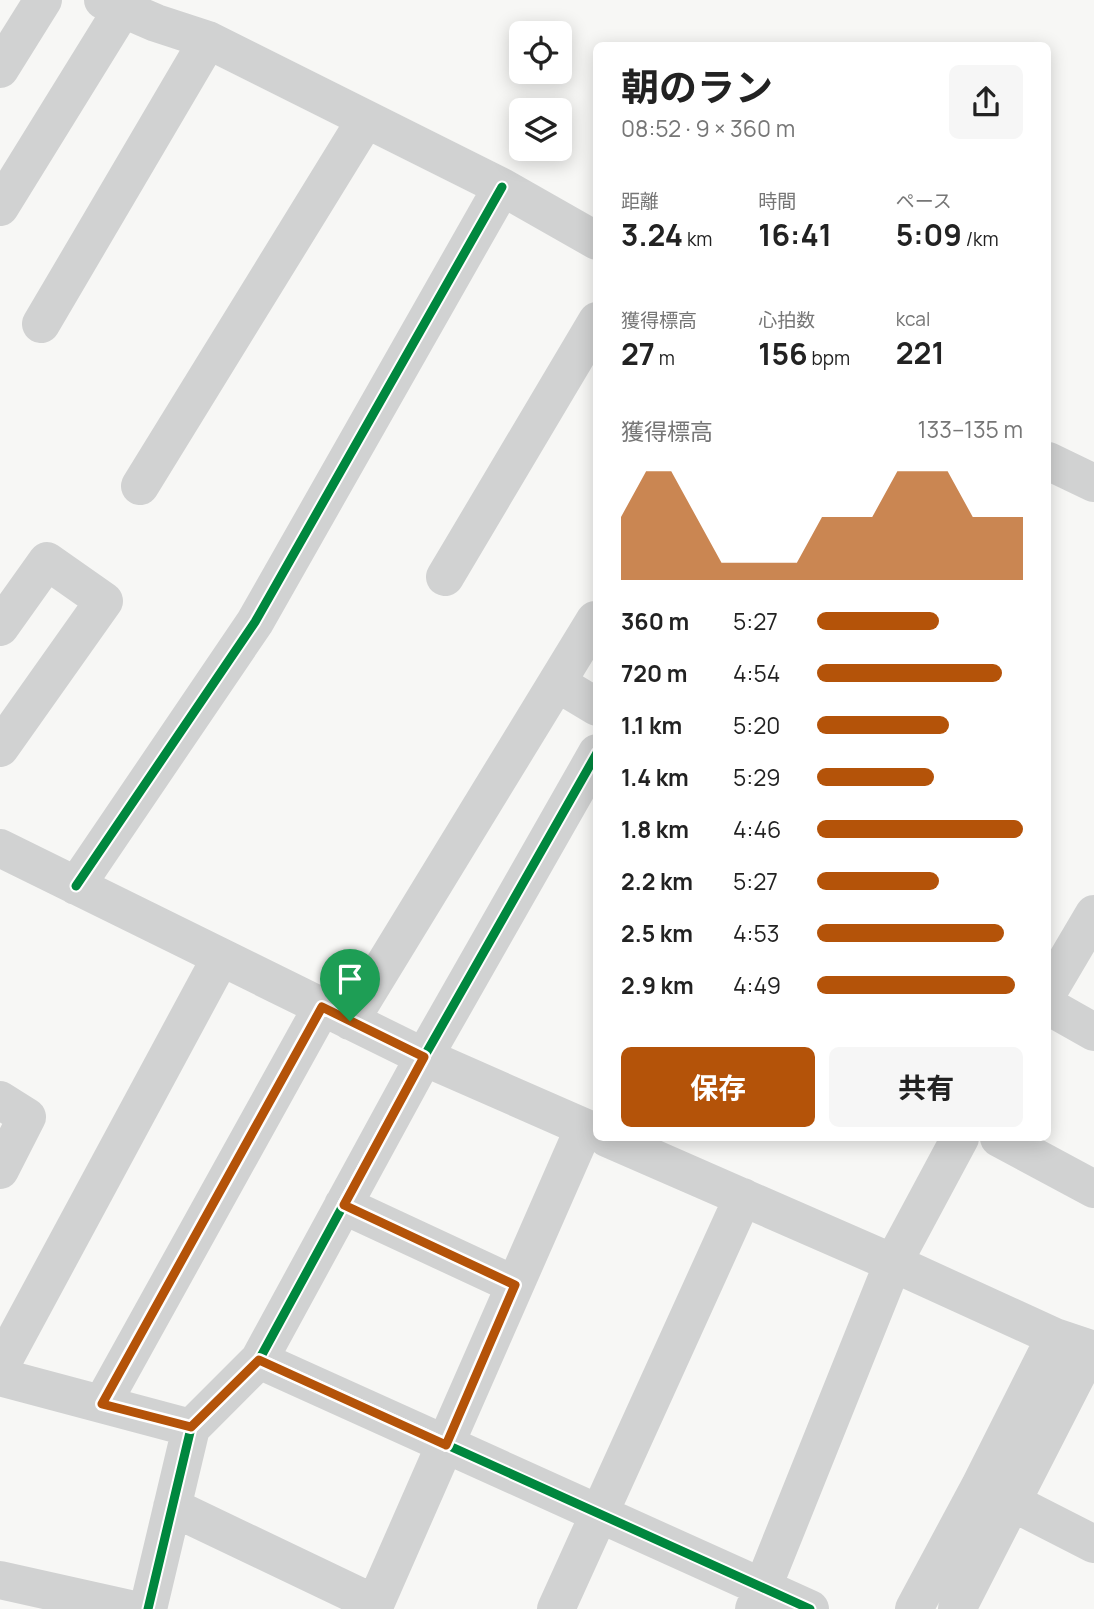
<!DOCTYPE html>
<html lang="ja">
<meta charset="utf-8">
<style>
body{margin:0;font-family:Manrope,"Noto Sans JP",sans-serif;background:#f6f6f6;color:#222;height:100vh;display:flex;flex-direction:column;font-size:26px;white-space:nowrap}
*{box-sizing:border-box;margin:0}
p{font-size:23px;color:#767676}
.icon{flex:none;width:38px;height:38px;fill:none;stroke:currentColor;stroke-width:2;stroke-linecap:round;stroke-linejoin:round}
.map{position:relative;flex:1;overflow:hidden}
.drawer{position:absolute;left:593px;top:42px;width:458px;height:1099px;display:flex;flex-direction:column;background:#fff;border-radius:10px;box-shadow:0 4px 18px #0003}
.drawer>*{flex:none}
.buttons{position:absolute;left:509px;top:21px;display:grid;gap:14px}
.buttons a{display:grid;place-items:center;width:63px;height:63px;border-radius:10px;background:#fff;box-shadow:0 4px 18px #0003;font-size:35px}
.pin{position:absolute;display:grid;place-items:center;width:60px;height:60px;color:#fff;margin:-72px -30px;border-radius:50% 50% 50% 0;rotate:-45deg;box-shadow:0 0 7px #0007}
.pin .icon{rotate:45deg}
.round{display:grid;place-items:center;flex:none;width:74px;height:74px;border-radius:10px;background:#f6f6f6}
.summary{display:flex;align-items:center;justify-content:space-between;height:119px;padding:0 28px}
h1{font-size:38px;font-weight:700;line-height:52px}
.stats{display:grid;grid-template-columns:repeat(3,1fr);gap:10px;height:119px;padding:7px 28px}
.stats div{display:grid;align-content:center}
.stats b{font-size:30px;font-weight:700}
.stats small{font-size:19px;font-weight:400}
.stats p{font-size:19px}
.chart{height:196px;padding:14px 28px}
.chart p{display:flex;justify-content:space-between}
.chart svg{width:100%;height:126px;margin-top:7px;fill:#b45309;opacity:.7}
.button{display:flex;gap:14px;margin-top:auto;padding:14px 28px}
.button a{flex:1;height:80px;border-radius:10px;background:#b45309;color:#fff;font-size:28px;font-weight:700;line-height:80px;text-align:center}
.button a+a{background:#f6f6f6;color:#222}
ul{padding:0 28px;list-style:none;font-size:23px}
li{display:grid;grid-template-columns:112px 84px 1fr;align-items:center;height:52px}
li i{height:18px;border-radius:9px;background:#b45309}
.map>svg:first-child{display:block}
</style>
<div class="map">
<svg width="1094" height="1609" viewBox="0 0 1094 1609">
<rect width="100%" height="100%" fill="#f7f7f5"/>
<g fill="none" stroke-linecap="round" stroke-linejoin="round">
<path stroke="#d1d2d2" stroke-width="38" d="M103 0 156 23 208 40 502 187 597 241
M0 69 43 0
M0 207 123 8
M41 324 208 40
M1048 461 1094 483
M140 486 366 119
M445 577 597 321
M0 627 47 561 104 601 0 748
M557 683 597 707
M0 848 424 1057 597 1133
M76 886 255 622 502 187
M1048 992 1094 914
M1048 1006 1094 1032
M350 1021 595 620
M0 1100 27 1117 0 1170
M607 1138 893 1263 1055 1337 1094 1350
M999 1138 1094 1189
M343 1205 515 1285
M259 1360 810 1609
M0 1367 221 957
M0 1377 191 1428
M102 1404 322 1007
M990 1491 1094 1544
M172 1507 375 1604
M0 1580 130 1609
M148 1609 191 1428 259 1360 424 1057 597 753
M373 1609 584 1128
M556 1609 743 1197
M754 1609 893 1263 960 1138
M914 1609 980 1486 1055 1337
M957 1609 1090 1349"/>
<defs>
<path id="cycleway" d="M76 886 255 622 502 187
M259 1360 810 1609
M148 1609 191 1428 259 1360 424 1057 597 753"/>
</defs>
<use href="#cycleway" stroke="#fff" stroke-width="13"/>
<use href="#cycleway" stroke="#00873e" stroke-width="9"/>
</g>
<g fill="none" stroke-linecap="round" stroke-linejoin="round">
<defs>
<path id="route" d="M322 1007 424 1057 344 1205 515 1285 446 1445 259 1360 191 1427 102 1404Z"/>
</defs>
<use href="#route" stroke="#fff" stroke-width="14"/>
<use href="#route" stroke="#b45309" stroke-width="9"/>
</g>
</svg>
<div class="buttons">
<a><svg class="icon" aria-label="locate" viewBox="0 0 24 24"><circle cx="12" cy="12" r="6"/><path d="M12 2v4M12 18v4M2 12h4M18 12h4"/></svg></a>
<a><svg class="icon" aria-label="layers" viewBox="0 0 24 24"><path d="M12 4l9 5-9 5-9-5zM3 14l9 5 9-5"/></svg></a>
</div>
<div class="pin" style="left:350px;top:1021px;background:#1e9e55"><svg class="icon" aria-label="arrive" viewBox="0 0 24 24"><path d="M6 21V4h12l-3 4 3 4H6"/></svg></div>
<section class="drawer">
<div class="summary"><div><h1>朝のラン</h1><p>08:52 · 9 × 360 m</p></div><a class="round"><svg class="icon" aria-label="share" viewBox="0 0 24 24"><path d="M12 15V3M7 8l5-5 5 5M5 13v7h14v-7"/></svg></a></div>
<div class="stats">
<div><p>距離</p><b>3.24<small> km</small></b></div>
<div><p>時間</p><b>16:41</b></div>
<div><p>ペース</p><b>5:09<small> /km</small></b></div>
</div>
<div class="stats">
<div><p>獲得標高</p><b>27<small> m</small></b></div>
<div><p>心拍数</p><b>156<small> bpm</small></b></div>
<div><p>kcal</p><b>221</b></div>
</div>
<div class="chart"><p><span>獲得標高</span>133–135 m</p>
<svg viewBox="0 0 160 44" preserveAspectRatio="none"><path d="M0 44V22L10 6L20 6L30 22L40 38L50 38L60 38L70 38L80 22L90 22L100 22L110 6L120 6L130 6L140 22L150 22L160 22V44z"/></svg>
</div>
<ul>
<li><b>360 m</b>5:27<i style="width:59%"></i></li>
<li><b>720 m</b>4:54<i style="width:90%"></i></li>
<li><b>1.1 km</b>5:20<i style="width:64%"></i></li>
<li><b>1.4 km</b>5:29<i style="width:57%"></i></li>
<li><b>1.8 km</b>4:46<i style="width:100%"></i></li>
<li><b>2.2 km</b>5:27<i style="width:59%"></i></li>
<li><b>2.5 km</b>4:53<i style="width:91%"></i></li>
<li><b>2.9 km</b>4:49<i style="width:96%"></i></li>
</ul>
<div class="button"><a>保存</a><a>共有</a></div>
</section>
</div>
